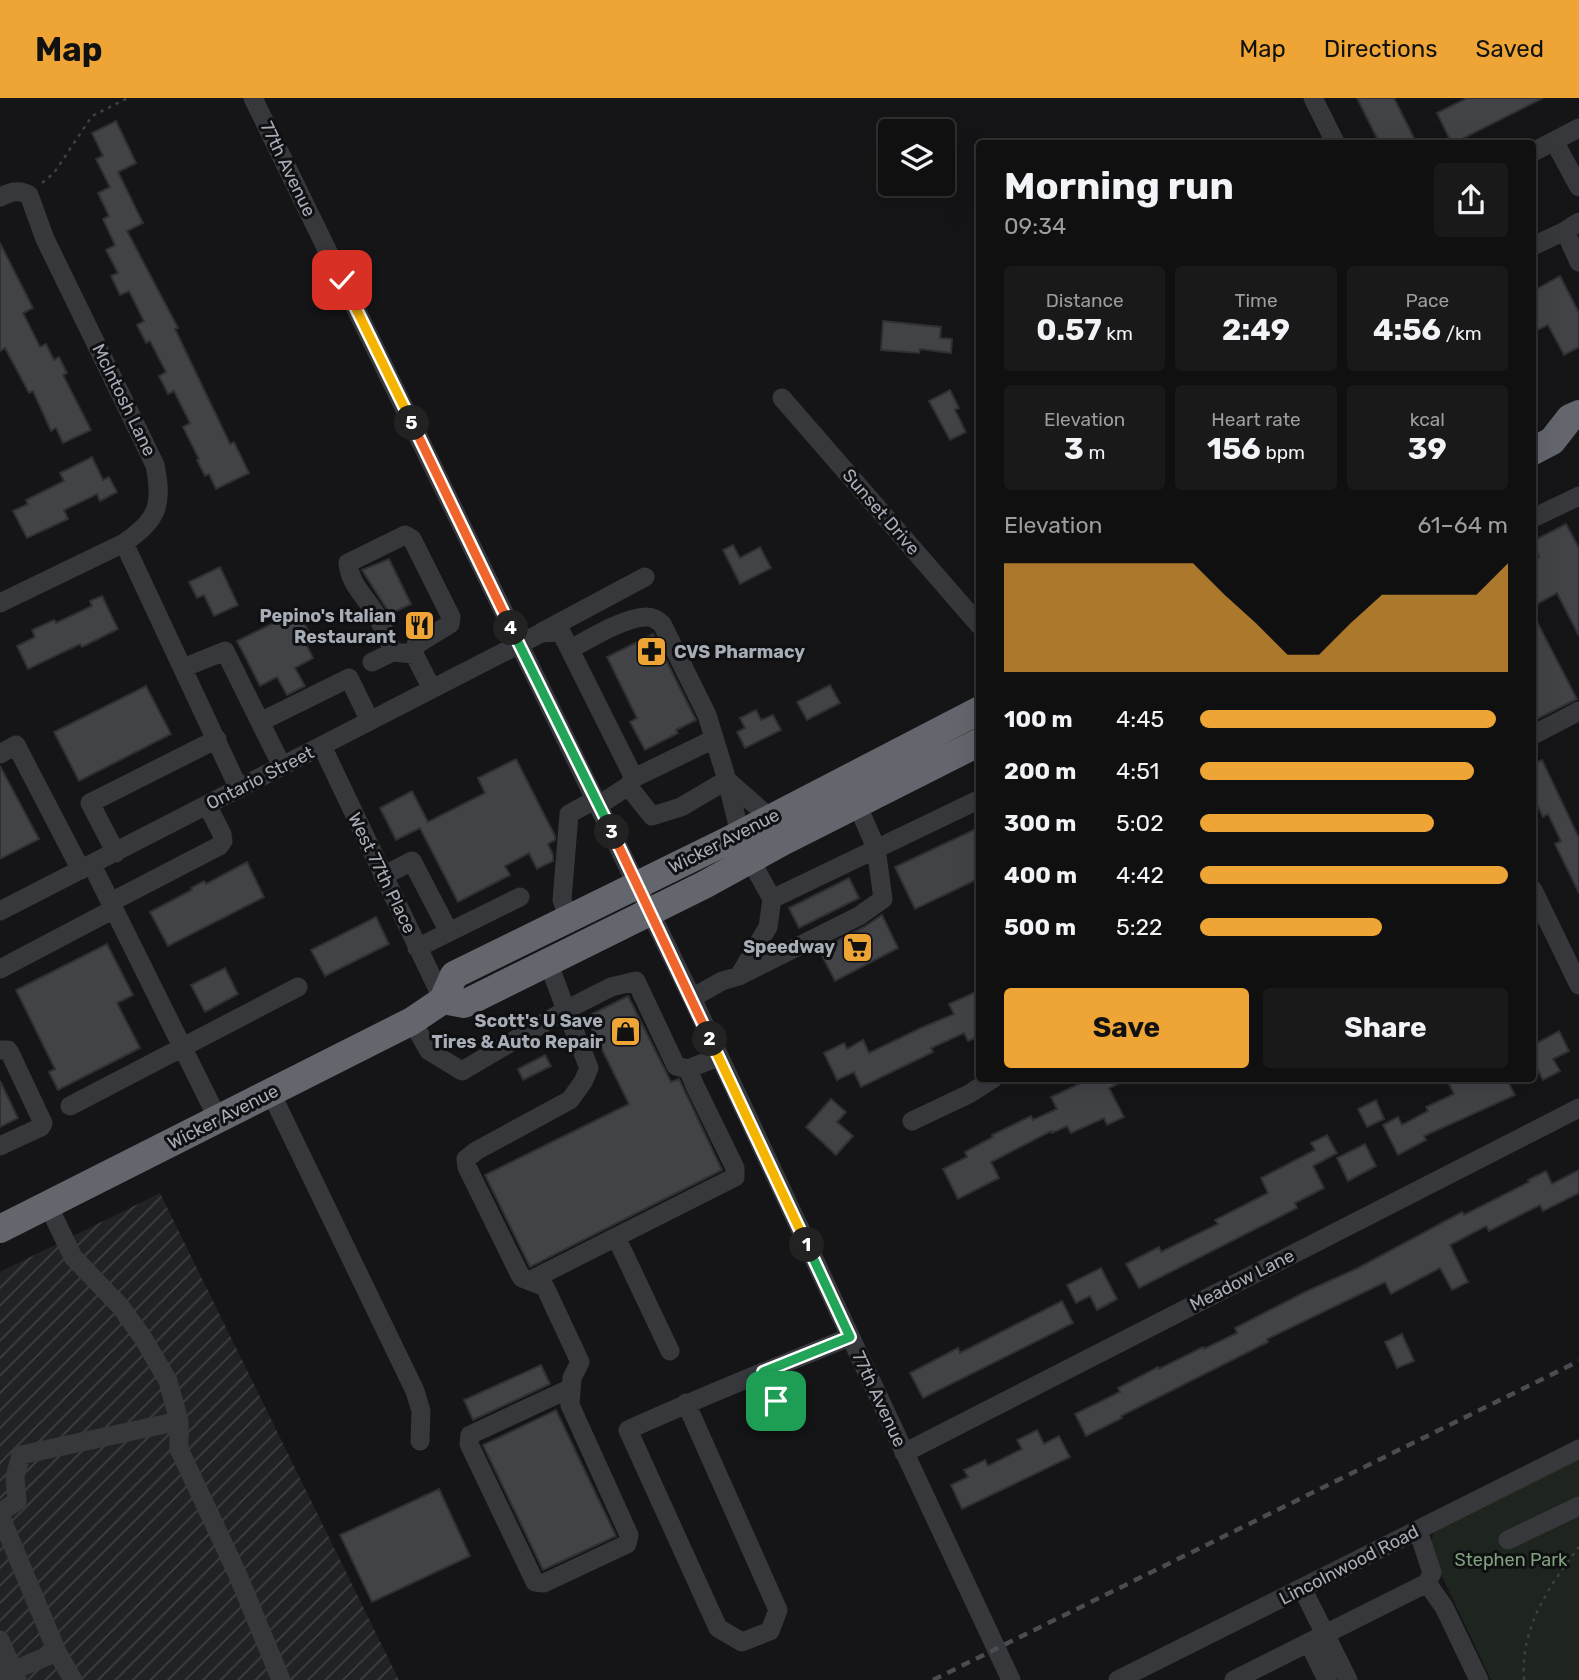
<!DOCTYPE html>
<meta charset="utf-8">
<style>
body{margin:0;font-family:Rubik,sans-serif;background:#19191a;color:#f1f3f6;height:100vh;display:flex;flex-direction:column;font-size:26px;white-space:nowrap}
*{box-sizing:border-box;margin:0}
p{font-size:23px;color:#9c9d9f}
.icon{flex:none;width:38px;height:38px;fill:none;stroke:currentColor;stroke-width:2;stroke-linecap:round;stroke-linejoin:round}
.map{position:relative;flex:1;overflow:hidden}
.sheet{position:absolute;left:976px;top:42px;width:560px;height:942px;display:flex;flex-direction:column;background:#101011;border-radius:7px;box-shadow:0 7px 28px #0002,0 0 0 2px #303031}
.sheet>*{flex:none}
.fabs{position:absolute;left:878px;top:21px;display:grid;gap:14px}
.fabs a{display:grid;place-items:center;width:77px;height:77px;border-radius:7px;background:#101011;box-shadow:0 7px 28px #0002,0 0 0 2px #303031;font-size:35px}
.pin{position:absolute;display:grid;place-items:center;width:60px;height:60px;color:#fff;margin:-30px;border-radius:14px;box-shadow:0 4px 10px #0006}
.km{position:absolute;width:35px;height:35px;margin:-18px;border-radius:50%;background:#222;color:#fff;font-size:19px;line-height:35px;text-align:center}
.round{display:grid;place-items:center;flex:none;width:74px;height:74px;border-radius:7px;background:#19191a}
.headline{display:flex;align-items:center;justify-content:space-between;height:119px;padding:0 28px}
h1{font-size:38px;font-weight:700;line-height:52px}
.stats{display:grid;grid-template-columns:repeat(3,1fr);gap:10px;height:119px;padding:7px 28px}
.stats div{display:grid;align-content:center;border-radius:7px;background:#19191a;text-align:center}
.stats b{font-size:30px;font-weight:700}
.stats small{font-size:19px;font-weight:400}
.stats p{font-size:19px}
.chart{height:196px;padding:14px 28px}
.chart p{display:flex;justify-content:space-between}
.chart svg{width:100%;height:126px;margin-top:7px;fill:#eea536;opacity:.7}
.cta{display:flex;gap:14px;margin-top:auto;padding:14px 28px}
.cta a{flex:1;height:80px;border-radius:7px;background:#eea536;color:#111;font-size:28px;font-weight:700;line-height:80px;text-align:center}
.cta a+a{background:#19191a;color:#f1f3f6}
ul{padding:0 28px;list-style:none;font-size:23px}
li{display:grid;grid-template-columns:112px 84px 1fr;align-items:center;height:52px}
li i{height:18px;border-radius:9px;background:#eea536}
header{display:flex;align-items:center;gap:42px;box-sizing:border-box;height:98px;padding:0 35px;background:#eea536;color:#111}
header strong{font-size:33px}
nav{display:flex;gap:38px;margin-inline-start:auto;font-size:24px}
.map>svg:first-child{display:block}
</style>
<header>
<strong>Map</strong>
<nav><a>Map</a><a>Directions</a><a>Saved</a></nav>
</header>
<div class="map">
<svg width="1579" height="1582" viewBox="0 0 1579 1582">
<defs>
<pattern id="industrial-furrows" width="10" height="10" patternUnits="userSpaceOnUse" patternTransform="scale(1.75)"><rect width="10" height="10" fill="#212224"/><path d="M-1 1l2-2M0 10L10 0M9 11l2-2" fill="none" stroke="#3e3f42"/></pattern>
</defs>
<rect width="100%" height="100%" fill="#151517"/>
<path fill="url(#industrial-furrows)" d="M160 1095 399 1582H0V1174Z"/>
<path fill="#1d251e" d="M1579 1351V1582H1491L1430 1453 1435 1423Z"/>
<path fill="#414347" stroke="#2f3033" stroke-width="2" d="M1357 0H1394L1417 46H1380Z
M1467 0H1543L1452 46 1437 15Z
M116 23 136 65 118 74 143 125 127 133 178 230 175 231 230 346 234 344 249 375 216 391 209 376 205 378 197 362 199 361 183 329 190 325 174 293 168 296 159 278 166 274 150 243 146 245 137 227 144 223 129 193 120 197 111 178 118 175 106 152 115 147 103 121 109 118 98 95 110 89 96 61 103 58 92 35Z
M0 145 33 210 23 215 40 249 46 246 54 262 59 259 67 275 63 277 91 332 63 345 56 330 51 333 33 293 29 295 5 250 0 253Z
M1560 178 1579 215V249L1564 257 1548 227 1533 234V193Z
M883 223 941 229 940 240 952 241 951 255 920 251 919 255 881 252Z
M950 292 959 310 955 312 966 334 950 342 929 303Z
M92 359 103 382 109 379 117 394 100 403 97 396 64 412 68 421 27 440 13 413 28 406 26 402 64 383 60 375Z
M1566 426 1579 450V538L1557 495 1533 508V463L1539 459 1533 443Z
M733 447 740 460 760 449 771 470 740 486 723 452Z
M389 461 411 506 390 516 362 472Z
M220 469 238 507 214 518 204 497 197 500 189 484Z
M102 498 118 531 82 549 80 546 28 571 17 548 35 539 32 532 54 522 56 525 92 508 90 503Z
M298 513 314 544 307 548 313 560 295 570 305 588 287 597 277 579 260 588 237 543Z
M1533 516 1577 601 1533 623Z
M653 536 696 622 676 632 678 635 645 652 630 624 637 620 607 559Z
M830 587 840 605 807 622 797 604Z
M146 588 171 636 79 683 54 634Z
M756 612 761 622 773 617 781 632 745 650 737 634 745 630 740 620Z
M516 661 555 738V742L548 746 553 757V763L537 771 529 755 505 768 510 777 458 804 420 730 396 742 380 710 412 693 428 724 485 695 478 680Z
M1542 662 1579 740V795L1555 746 1561 743 1548 716 1543 719 1533 699V666Z
M0 668 39 741 0 761Z
M980 729V780L915 811 895 769Z
M247 764 264 799 168 848 150 814 192 792 191 790 204 783 206 786Z
M849 780 859 800 799 830 789 810Z
M882 817 898 850 835 883 819 852 864 829Z
M376 819 389 846 325 878 311 852Z
M107 846 133 897 117 905 140 950 58 992 49 974 55 971 16 892Z
M225 870 238 896 205 914 191 887Z
M980 892V938L968 943 964 935 931 950 933 954 861 989 854 974 837 982 824 955 844 945 847 951 863 942 869 955 921 930 954 916 949 906Z
M628 898 671 984 679 981 722 1072 530 1169 485 1077 629 1006 586 919Z
M1559 933 1569 953 1553 961 1560 973 1543 982 1533 963V947Z
M545 957 551 968 523 982 518 971Z
M1092 980H1130L1109 990 1124 1019 1107 1027 1104 1020 1071 1035 1067 1028 1052 1035 1051 1033 991 1064 999 1080 958 1101 943 1071 967 1059 965 1054 993 1039 992 1037 1031 1018 1033 1022 1057 1011 1051 999Z
M1462 980H1506L1515 997 1424 1038 1426 1042 1398 1057 1383 1027 1398 1019 1402 1027 1428 1013 1426 1009 1454 996 1449 986Z
M0 983 18 1020 0 1029Z
M831 1001 846 1014 837 1024 853 1038 836 1057 806 1029Z
M1376 1002 1384 1021 1367 1029 1358 1011Z
M1327 1037 1337 1055 1313 1068 1324 1090 1295 1105 1297 1110 1139 1190 1126 1166 1159 1149 1161 1154 1218 1126 1215 1122 1268 1095 1261 1080 1315 1052 1311 1045Z
M1365 1046 1376 1068 1348 1083 1337 1060Z
M1579 1072V1095L1543 1113 1540 1107 1489 1133 1486 1128 1450 1147 1468 1184 1452 1192 1440 1170 1391 1196 1385 1184 1267 1241 1268 1244 1121 1318 1122 1320 1086 1338 1075 1316 1120 1294 1118 1290 1158 1269 1159 1271 1203 1249 1204 1251 1237 1235 1235 1230 1305 1194 1358 1170 1462 1114 1464 1117 1529 1084 1528 1082 1546 1073 1552 1086Z
M1101 1170 1117 1201 1097 1212 1090 1198 1076 1205 1067 1187Z
M1062 1203 1073 1225 923 1300 910 1275 958 1250 960 1255Z
M1402 1236 1414 1263 1397 1270 1385 1244Z
M541 1267 550 1286 473 1322 464 1302Z
M795 1280 805 1299 789 1307 782 1287Z
M556 1312 616 1438 543 1472 483 1347Z
M1037 1332 1044 1346 1059 1338 1070 1359 962 1411 951 1387 968 1379 964 1372 985 1362 988 1368 1022 1351 1017 1342Z
M439 1391 470 1458 372 1504 340 1437Z"/>
<g fill="none" stroke-linecap="round" stroke-linejoin="round">
<path stroke="#3c3f43" stroke-width="2.5" stroke-dasharray="3.5 5" stroke-linecap="butt" d="M42 85 54 75 92 18 128 0
M1524 1582C1520 1530 1549 1488 1579 1449"/>
<path stroke="#36383c" stroke-width="19" d="M253 0 692 900 1011 1582
M1313 0 1336 46
M1554 43 1579 89
M1533 54 1579 30
M0 99C11 94 18 91 29 97L45 141 155 367C163 407 158 422 124 445L239 691
M1579 124 1565 133 1579 164
M1533 148 1565 133
M782 300 980 528
M1533 420 1579 398
M0 505 124 445
M542 534 645 479
M571 551C589 541 627 518 647 519 653 519 657 522 662 526L707 617 727 682 740 736
M414 556 393 554C387 540 382 525 374 513 363 496 350 486 348 465L405 437 412 441 451 519 450 526 416 547 414 556 432 591
M372 564 393 554
M183 570 225 553 260 624
M1533 637 1579 613
M322 648 443 902
M0 656 16 647 81 772
M282 668 260 624 349 580 370 623
M634 680 714 641
M727 682 770 720
M628 688 652 718 681 709 727 682
M116 755 90 705 217 641
M92 767 218 1021
M383 778 412 763 449 834
M1533 792 1579 887
M772 801 980 701
M111 804 219 748 223 743 222 736 207 707
M0 813 541 535 561 534 634 680 628 688 599 707
M569 821 562 802 569 716 596 701
M417 850 520 799
M0 871 114 811
M739 878 859 818 883 801 876 750 857 706
M692 900 722 883 739 878 768 829 772 801 750 761
M412 923 429 953 462 973 566 912 548 864
M0 952H8L10 955 43 1025 41 1029 0 1048
M271 995 415 1293 421 1313 420 1343
M70 1008 298 889
M912 1023 969 996 994 980
M48 1107 73 1159 120 1208 143 1240 168 1283 179 1323V1351L237 1475 281 1582
M616 1139 670 1253
M529 1183 735 1079V1070L695 988 688 971
M763 1274 776 1303
M571 1290 470 1337 469 1346 535 1484 544 1485 627 1446 629 1437 570 1307 572 1280 580 1264 545 1189 522 1180 519 1175 467 1069 466 1061 476 1053 570 1002 583 984 589 970 566 912 611 889 636 883 676 968 688 971 718 959
M686 1305 778 1512 770 1533 742 1544 718 1530 628 1332C701 1299 775 1269 850 1239
M904 1355 1579 1010
M0 1415 17 1403 15 1379 21 1357 179 1323
M0 1417 57 1554 73 1582
M1508 1442 1579 1408
M1427 1485 1444 1509 1479 1582
M1302 1490 1348 1582
M0 1542 17 1582
M1309 1545 1327 1582
M0 1578 57 1554
M1118 1582 1579 1351
M1234 1582 1427 1485 1432 1475 1418 1432"/>
<path stroke="#63666d" stroke-width="28" d="M1533 353 1552 343 1570 320 1579 316
M443 902 464 906 704 787 782 744 980 644
M0 1131 412 923 443 902 454 877 729 742 980 612"/>
<path stroke="#494c51" stroke-width="4.5" stroke-dasharray="9 7" stroke-linecap="butt" d="M933 1582 1579 1263"/>
</g>
<g fill="none" stroke-linecap="round" stroke-linejoin="round">
<defs>
<path id="split-1" d="M776 1303 763 1274 850 1239 807 1147"/>
<path id="split-2" d="M710 941 807 1147"/>
<path id="split-3" d="M612 734 710 941"/>
<path id="split-4" d="M511 530 612 734"/>
<path id="split-5" d="M412 325 511 530"/>
<path id="split-6" d="M342 182 412 325"/>
</defs>
<use href="#split-1" stroke="#fff" stroke-width="14"/>
<use href="#split-2" stroke="#fff" stroke-width="14"/>
<use href="#split-3" stroke="#fff" stroke-width="14"/>
<use href="#split-4" stroke="#fff" stroke-width="14"/>
<use href="#split-5" stroke="#fff" stroke-width="14"/>
<use href="#split-6" stroke="#fff" stroke-width="14"/>
<use href="#split-1" stroke="#22a559" stroke-width="9"/>
<use href="#split-2" stroke="#f5b400" stroke-width="9"/>
<use href="#split-3" stroke="#f0652b" stroke-width="9"/>
<use href="#split-4" stroke="#22a559" stroke-width="9"/>
<use href="#split-5" stroke="#f0652b" stroke-width="9"/>
<use href="#split-6" stroke="#f5b400" stroke-width="9"/>
</g>
<defs>
<symbol id="restaurant-square" viewBox="-11 -11 22 22"><rect x="-9" y="-9" width="18" height="18" rx="4" fill="#eea536" stroke="#101012"/><path d="M-5-6h1v4h1v-4h1v4h1v-4h1v5L-1.5 .5V6h-2V.5L-5-1ZM5-6V6H3V1.5H1.5Q1.5-4 5-6Z" fill="#111"/></symbol>
<symbol id="pharmacy-square" viewBox="-11 -11 22 22"><rect x="-9" y="-9" width="18" height="18" rx="4" fill="#eea536" stroke="#101012"/><path d="M-2-6h4v4h4v4h-4v4h-4v-4h-4v-4h4Z" fill="#111"/></symbol>
<symbol id="supermarket-square" viewBox="-11 -11 22 22"><rect x="-9" y="-9" width="18" height="18" rx="4" fill="#eea536" stroke="#101012"/><path d="M-6-5.5h2.5l.6 2H6L4.5 2H-2.5L-4.4-4H-6ZM-1.5 3.2a1.3 1.3 0 1 0 .1 0ZM3 3.2a1.3 1.3 0 1 0 .1 0Z" fill="#111"/></symbol>
<symbol id="shop-square" viewBox="-11 -11 22 22"><rect x="-9" y="-9" width="18" height="18" rx="4" fill="#eea536" stroke="#101012"/><path d="M-5-2.5h2.3a2.7 3.5 0 0 1 5.4 0H5L5.5 6h-11ZM-1.5-2.5h3a1.5 2.3 0 0 0-3 0Z" fill="#111"/></symbol>
</defs>
<g fill-rule="evenodd">
<use href="#restaurant-square" x="402" y="510" width="35" height="35"/>
<use href="#pharmacy-square" x="634" y="536" width="35" height="35"/>
<use href="#supermarket-square" x="840" y="832" width="35" height="35"/>
<use href="#shop-square" x="608" y="916" width="35" height="35"/>
</g>
<g text-anchor="middle" dominant-baseline="central" stroke-width="6" stroke-linejoin="round" paint-order="stroke">
<g font-size="18" fill="#a7adb7" stroke="#101012">
<text transform="translate(288 71) rotate(64)">77th Avenue</text>
<text transform="translate(124 302) rotate(64)">Mclntosh Lane</text>
<text transform="translate(881 414) rotate(49)">Sunset Drive</text>
<text transform="translate(260 680) rotate(-27)">Ontario Street</text>
<text transform="translate(724 743) rotate(-27)">Wicker Avenue</text>
<text transform="translate(382 775) rotate(64)">West 77th Place</text>
<text transform="translate(223 1019) rotate(-27)">Wicker Avenue</text>
<text transform="translate(1242 1182) rotate(-27)">Meadow Lane</text>
<text transform="translate(879 1301) rotate(65)">77th Avenue</text>
<text transform="translate(1349 1467) rotate(-27)">Lincolnwood Road</text>
</g>
<g font-size="18" font-weight="bold" fill="#a7adb7" stroke="#101012" text-anchor="end">
<text x="396" y="518">Pepino's Italian<tspan x="396" dy="21">Restaurant</tspan></text>
<text x="674" y="554" text-anchor="start">CVS Pharmacy</text>
<text x="835" y="849">Speedway</text>
<text x="603" y="923">Scott's U Save<tspan x="603" dy="21">Tires &amp; Auto Repair</tspan></text>
</g>
<g font-size="18" fill="#7fa27f" stroke="#101012">
<text x="1511" y="1462">Stephen Park</text>
</g>
</g>
</svg>
<div class="fabs">
<a><svg class="icon" aria-label="layers" viewBox="0 0 24 24"><path d="M12 4l9 5-9 5-9-5zM3 14l9 5 9-5"/></svg></a>
</div>
<div class="pin" style="left:776px;top:1303px;background:#1e9e55"><svg class="icon" aria-label="arrive" viewBox="0 0 24 24"><path d="M6 21V4h12l-3 4 3 4H6"/></svg></div>
<div class="pin" style="left:342px;top:182px;background:#d93025"><svg class="icon" aria-label="check" viewBox="0 0 24 24"><path d="M5 12l5 5 9-10"/></svg></div>
<b class="km" style="left:807px;top:1147px">1</b>
<b class="km" style="left:710px;top:941px">2</b>
<b class="km" style="left:612px;top:734px">3</b>
<b class="km" style="left:511px;top:530px">4</b>
<b class="km" style="left:412px;top:325px">5</b>
<section class="sheet">
<div class="headline"><div><h1>Morning run</h1><p>09:34</p></div><a class="round"><svg class="icon" aria-label="share" viewBox="0 0 24 24"><path d="M12 15V3M7 8l5-5 5 5M5 13v7h14v-7"/></svg></a></div>
<div class="stats">
<div><p>Distance</p><b>0.57<small> km</small></b></div>
<div><p>Time</p><b>2:49</b></div>
<div><p>Pace</p><b>4:56<small> /km</small></b></div>
</div>
<div class="stats">
<div><p>Elevation</p><b>3<small> m</small></b></div>
<div><p>Heart rate</p><b>156<small> bpm</small></b></div>
<div><p>kcal</p><b>39</b></div>
</div>
<div class="chart"><p><span>Elevation</span>61–64 m</p>
<svg viewBox="0 0 160 44" preserveAspectRatio="none"><path d="M0 44V6L10 6L20 6L30 6L40 6L50 6L60 6L70 17L80 27L90 38L100 38L110 27L120 17L130 17L140 17L150 17L160 6V44z"/></svg>
</div>
<ul>
<li><b>100 m</b>4:45<i style="width:96%"></i></li>
<li><b>200 m</b>4:51<i style="width:89%"></i></li>
<li><b>300 m</b>5:02<i style="width:76%"></i></li>
<li><b>400 m</b>4:42<i style="width:100%"></i></li>
<li><b>500 m</b>5:22<i style="width:59%"></i></li>
</ul>
<div class="cta"><a>Save</a><a>Share</a></div>
</section>
</div>
